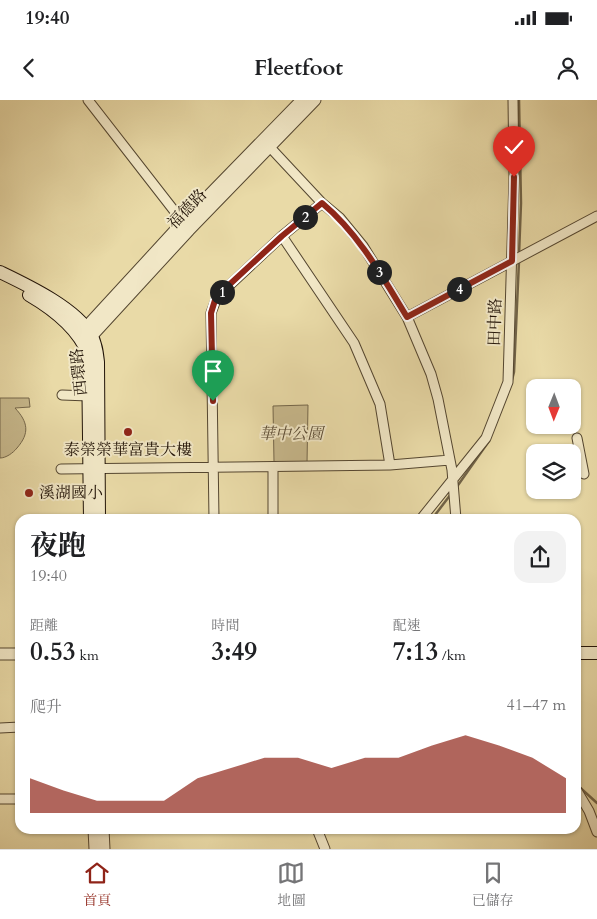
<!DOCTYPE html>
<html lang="zh-TW">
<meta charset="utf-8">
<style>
body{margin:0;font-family:Cardo,"Noto Serif TC",serif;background:#f2f2f2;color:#202124;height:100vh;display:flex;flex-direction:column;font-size:19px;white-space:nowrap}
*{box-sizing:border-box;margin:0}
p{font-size:16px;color:#757577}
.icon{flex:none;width:28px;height:28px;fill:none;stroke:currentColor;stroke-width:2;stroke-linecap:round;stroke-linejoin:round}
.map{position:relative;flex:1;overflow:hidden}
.drawer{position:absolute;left:15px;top:414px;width:566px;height:320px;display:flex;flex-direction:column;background:#fff;border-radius:15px;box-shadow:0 1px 4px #0004}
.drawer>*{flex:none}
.needle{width:32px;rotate:181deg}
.tools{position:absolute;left:526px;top:279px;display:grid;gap:10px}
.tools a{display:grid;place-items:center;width:55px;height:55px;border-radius:10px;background:#fff;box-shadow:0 1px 4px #0004;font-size:25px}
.pin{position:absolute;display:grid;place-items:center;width:42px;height:42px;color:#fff;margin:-51px -21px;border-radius:50% 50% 50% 0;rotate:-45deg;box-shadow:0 0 5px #0007}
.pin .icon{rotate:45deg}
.km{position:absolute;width:25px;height:25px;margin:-12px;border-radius:50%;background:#222;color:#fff;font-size:14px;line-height:25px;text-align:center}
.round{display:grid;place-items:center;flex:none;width:52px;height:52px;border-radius:15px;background:#f2f2f2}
.head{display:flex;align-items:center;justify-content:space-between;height:85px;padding:0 15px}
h1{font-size:28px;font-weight:700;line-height:38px}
.figures{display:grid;grid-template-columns:repeat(3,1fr);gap:8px;height:85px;padding:5px 15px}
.figures div{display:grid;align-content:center}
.figures b{font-size:25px;font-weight:700}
.figures small{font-size:14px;font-weight:400}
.figures p{font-size:14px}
.chart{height:140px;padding:10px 15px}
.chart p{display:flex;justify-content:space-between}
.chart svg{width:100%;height:90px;margin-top:5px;fill:#8f2418;opacity:.7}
.status{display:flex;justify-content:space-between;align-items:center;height:35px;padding:0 25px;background:#fff;direction:ltr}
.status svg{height:14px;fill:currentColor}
header{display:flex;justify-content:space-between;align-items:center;height:65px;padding:0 15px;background:#fff;font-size:22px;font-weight:700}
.tabs{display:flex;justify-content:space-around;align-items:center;height:70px;border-top:1px solid #e0e0e0;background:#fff;font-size:14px;color:#757577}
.tabs a{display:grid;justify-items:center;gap:2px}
.tabs .on{color:#8f2418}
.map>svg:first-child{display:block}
</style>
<div class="status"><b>19:40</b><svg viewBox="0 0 49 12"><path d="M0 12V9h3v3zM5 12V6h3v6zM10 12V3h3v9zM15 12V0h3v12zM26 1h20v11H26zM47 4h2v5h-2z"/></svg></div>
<header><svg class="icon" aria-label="back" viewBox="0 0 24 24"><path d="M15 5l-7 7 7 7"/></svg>Fleetfoot<svg class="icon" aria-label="person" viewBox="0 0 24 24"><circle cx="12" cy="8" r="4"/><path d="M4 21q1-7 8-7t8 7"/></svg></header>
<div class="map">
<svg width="597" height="749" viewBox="0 0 597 749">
<rect width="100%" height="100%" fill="#e9daa7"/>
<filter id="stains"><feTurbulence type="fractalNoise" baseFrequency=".004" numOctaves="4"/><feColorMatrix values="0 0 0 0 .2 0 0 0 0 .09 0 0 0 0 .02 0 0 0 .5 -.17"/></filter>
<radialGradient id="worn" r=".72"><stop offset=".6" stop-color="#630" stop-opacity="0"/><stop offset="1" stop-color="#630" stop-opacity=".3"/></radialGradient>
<path fill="#c7b88c" stroke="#74664a" d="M0 298H29L30 307 15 308C28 322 30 333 17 348 13 353 6 358 0 358Z
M308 305 307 363 274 362 273 306Z"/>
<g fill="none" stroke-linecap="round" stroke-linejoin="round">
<path stroke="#716347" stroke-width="2.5" d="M519 0 521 103 519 155
M512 280 514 272 519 161
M456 388 489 341
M432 419 451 394
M576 684 597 703"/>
<defs>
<path id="minor" d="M88 0 186 126
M266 43 322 103 340 118 363 146 407 217 431 274 438 299 452 370 456 419
M322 103 282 136 354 243 380 304 390 365
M407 217 597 116
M62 295 89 296
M577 338 584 374
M61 369 390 365 450 360
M273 418V367
M214 419 211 213 217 197 282 136
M421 419 486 338 508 282 514 77 513 0
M0 628 20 627
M576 689 589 711 597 732
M0 699H20
M317 729 325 749"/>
<path id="tertiary" d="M80 234 182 123 302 0
M86 242 189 130 315 0
M0 554H20
M94 729 95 749
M103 729 104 749"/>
<path id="secondary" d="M0 172C27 185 76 208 91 235 96 243 97 253 98 262L99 419
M29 195C53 209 78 228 88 254L90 419
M576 553H597"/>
</defs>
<use href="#minor" stroke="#544630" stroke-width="11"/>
<use href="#tertiary" stroke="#544630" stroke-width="13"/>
<use href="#secondary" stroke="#221408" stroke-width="14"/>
<use href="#minor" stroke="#f1e7c6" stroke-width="9"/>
<use href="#tertiary" stroke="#f1e7c6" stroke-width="11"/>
<use href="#secondary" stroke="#f1e7c6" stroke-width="12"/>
</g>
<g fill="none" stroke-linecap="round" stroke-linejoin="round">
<defs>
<path id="route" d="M213 301 211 213 216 197 282 136 322 103C359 134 382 176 407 217L512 161 514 77"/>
</defs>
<use href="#route" stroke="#fff" stroke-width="10"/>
<use href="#route" stroke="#8f2418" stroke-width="6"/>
</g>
<g fill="#8f2418" stroke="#f1e7c6" stroke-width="2">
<circle cx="128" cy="332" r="5"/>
<circle cx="29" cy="393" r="5"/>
</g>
<g text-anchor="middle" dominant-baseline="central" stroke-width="4" stroke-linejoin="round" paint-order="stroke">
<g font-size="16" fill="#221408" stroke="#f1e7c6">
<text transform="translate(187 109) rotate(-46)">福德路</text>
<text transform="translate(495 222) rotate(-88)">田中路</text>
<text transform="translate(79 272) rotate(-96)">西環路</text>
</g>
<g font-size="16" font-style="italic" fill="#5c4d36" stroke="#f1e7c6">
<text x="291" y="334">華中公園</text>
</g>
<g font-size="16" fill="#221408" stroke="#f1e7c6">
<text x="128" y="350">泰榮榮華富貴大樓</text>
<text x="39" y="393" text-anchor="start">溪湖國小</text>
</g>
</g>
<rect width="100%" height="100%" filter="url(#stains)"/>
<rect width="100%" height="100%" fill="url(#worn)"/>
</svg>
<div class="tools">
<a><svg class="needle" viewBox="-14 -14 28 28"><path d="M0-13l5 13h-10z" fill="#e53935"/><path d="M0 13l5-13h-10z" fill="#757577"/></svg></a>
<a><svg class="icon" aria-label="layers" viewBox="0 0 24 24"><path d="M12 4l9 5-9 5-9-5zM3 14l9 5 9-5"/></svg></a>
</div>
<div class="pin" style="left:213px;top:301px;background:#1e9e55"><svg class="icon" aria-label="arrive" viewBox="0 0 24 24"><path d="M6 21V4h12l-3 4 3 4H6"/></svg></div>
<div class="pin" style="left:514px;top:77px;background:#d93025"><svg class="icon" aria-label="check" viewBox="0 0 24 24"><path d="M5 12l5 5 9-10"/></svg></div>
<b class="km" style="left:222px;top:192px">1</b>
<b class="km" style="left:305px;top:117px">2</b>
<b class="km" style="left:379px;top:172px">3</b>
<b class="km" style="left:459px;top:189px">4</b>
<section class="drawer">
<div class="head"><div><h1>夜跑</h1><p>19:40</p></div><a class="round"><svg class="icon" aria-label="share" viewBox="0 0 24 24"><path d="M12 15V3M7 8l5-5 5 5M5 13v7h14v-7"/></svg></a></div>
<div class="figures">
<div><p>距離</p><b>0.53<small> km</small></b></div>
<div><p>時間</p><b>3:49</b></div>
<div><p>配速</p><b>7:13<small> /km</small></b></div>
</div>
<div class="chart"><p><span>爬升</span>41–47 m</p>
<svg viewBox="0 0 160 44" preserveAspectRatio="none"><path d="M0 44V27L10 33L20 38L30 38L40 38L50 27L60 22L70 17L80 17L90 22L100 17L110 17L120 11L130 6L140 11L150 17L160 27V44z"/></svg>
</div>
</section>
</div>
<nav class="tabs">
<a class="on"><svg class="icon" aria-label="home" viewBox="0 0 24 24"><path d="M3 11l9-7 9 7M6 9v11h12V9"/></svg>首頁</a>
<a><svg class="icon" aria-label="map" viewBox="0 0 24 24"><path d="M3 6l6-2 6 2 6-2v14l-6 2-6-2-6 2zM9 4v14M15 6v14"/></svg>地圖</a>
<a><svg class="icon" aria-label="saved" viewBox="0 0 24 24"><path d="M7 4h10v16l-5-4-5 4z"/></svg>已儲存</a>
</nav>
